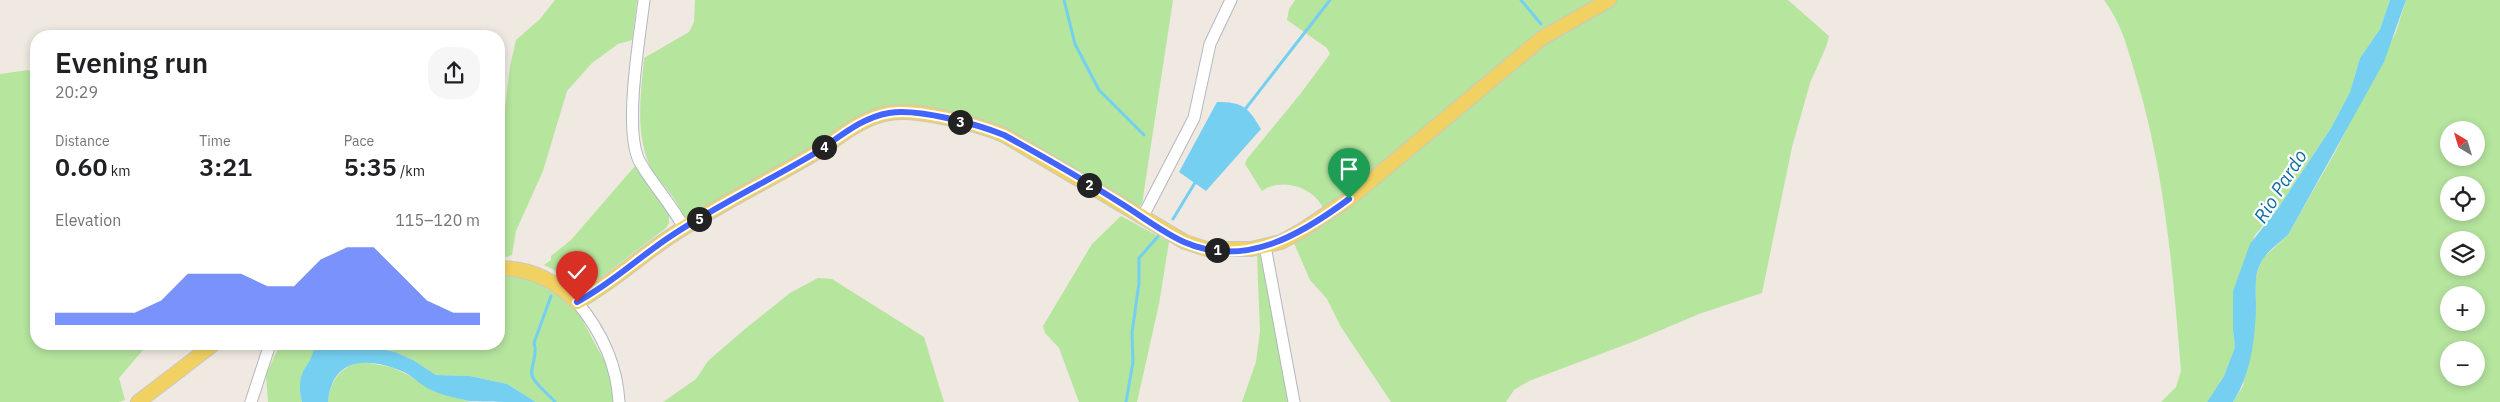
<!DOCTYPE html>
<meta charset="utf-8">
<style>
body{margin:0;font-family:"IBM Plex Sans",sans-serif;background:#f6f6f6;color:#202124;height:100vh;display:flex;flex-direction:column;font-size:19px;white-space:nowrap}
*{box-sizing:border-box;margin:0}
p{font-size:16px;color:#757577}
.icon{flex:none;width:28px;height:28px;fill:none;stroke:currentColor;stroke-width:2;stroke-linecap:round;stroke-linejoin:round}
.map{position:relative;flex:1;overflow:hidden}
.panel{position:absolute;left:30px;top:30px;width:475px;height:320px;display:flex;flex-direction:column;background:#fff;border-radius:20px;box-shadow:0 2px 8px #0003}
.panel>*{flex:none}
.needle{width:32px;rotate:322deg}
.controls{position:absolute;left:2440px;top:121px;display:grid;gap:10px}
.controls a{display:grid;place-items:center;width:45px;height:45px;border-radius:50%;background:#fff;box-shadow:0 2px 8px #0003;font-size:25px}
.pin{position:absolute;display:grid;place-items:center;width:42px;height:42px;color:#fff;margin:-51px -21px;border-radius:50% 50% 50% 0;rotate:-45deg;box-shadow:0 0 5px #0007}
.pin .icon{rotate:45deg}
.km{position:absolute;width:25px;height:25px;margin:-12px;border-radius:50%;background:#222;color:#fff;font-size:14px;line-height:25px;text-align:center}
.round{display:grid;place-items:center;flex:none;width:52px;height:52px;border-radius:20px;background:#f6f6f6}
.summary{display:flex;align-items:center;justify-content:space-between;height:85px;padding:0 25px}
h1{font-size:28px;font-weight:600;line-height:38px}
.metrics{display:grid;grid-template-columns:repeat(3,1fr);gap:8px;height:85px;padding:5px 25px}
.metrics div{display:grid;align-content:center}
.metrics b{font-size:25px;font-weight:600}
.metrics small{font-size:14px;font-weight:400}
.metrics p{font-size:14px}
.chart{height:140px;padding:10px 25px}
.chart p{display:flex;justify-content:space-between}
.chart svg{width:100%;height:90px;margin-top:5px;fill:#4264fb;opacity:.7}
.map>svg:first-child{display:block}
</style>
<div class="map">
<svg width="2500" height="402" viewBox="0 0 2500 402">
<rect width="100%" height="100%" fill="#efe9e1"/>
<path fill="#b6e59e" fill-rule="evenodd" d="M555 0H637L632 40 618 44 592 63 567 91 543 171 516 231 512 255 499 260V156L510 66 516 40 540 19Z
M695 0H1173L1142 204 1139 206 1076 169 1063 173 985 129 892 114 683 222C682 198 658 185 649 164 635 129 641 94 644 58L689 32 694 22Z
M1295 0H1788L1829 36 1826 47 1810 83 1792 147 1762 293 1699 314 1635 341 1529 381 1514 390 1506 402H1391L1341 327 1327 299 1310 280 1290 234 1325 213C1318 188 1282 176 1262 191L1245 164 1247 159 1301 93 1330 54 1327 48 1287 20 1289 9Z
M2104 0H2390L2380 29 2360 58 2350 92 2331 128 2279 207 2255 235 2233 291V330L2235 347 2224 376 2207 402H2161L2176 387 2181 371C2173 273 2165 174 2137 80 2128 50 2123 26 2104 0Z
M2406 0H2500V402H2233L2243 386 2256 308 2255 282 2259 267 2264 257 2288 235 2334 154 2396 32ZM2449 130H2476V158H2449ZM2449 185H2476V212H2449ZM2449 240H2476V268H2449ZM2449 295H2476V322H2449ZM2449 350H2476V378H2449Z
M36 69V344H148L119 378 125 400 119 402H0V74Z
M635 166 669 214V223L666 228 599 279 575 290 562 274 544 265 551 260V256L571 240Z
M1121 216 1169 242 1159 304 1137 402H1079L1059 348 1045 333 1043 326 1092 244Z
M1261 254 1290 402H1242L1256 362 1260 331 1257 256Z
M499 273 530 276 572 301 605 362 611 380 613 402H536L507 384 470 376 436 375 413 360 395 352 354 344H499Z
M818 278 832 279 924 337 944 402H663L696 379 708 361 745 329 790 293Z
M280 344H337C310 355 295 372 302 402H268L266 375Z
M363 362 391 367 417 379 431 390 470 402H328C330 381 341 365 363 362Z"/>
<path fill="#75cff0" d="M2390 0H2406L2384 62 2288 235C2280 242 2269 250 2263 259 2253 275 2256 289 2256 307 2255 340 2251 374 2233 402H2207L2224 376 2235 347 2233 330V291L2250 244 2279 207 2331 128 2350 92 2360 58 2380 29Z
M1217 102C1243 102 1248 107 1261 129L1206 191 1179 172Z
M337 344H354L395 352 413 360 436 375 470 376 507 384 536 402C516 402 486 402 468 401 456 398 442 395 431 390 422 386 415 378 406 373 371 357 332 355 328 402H302C294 371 310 356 337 344Z"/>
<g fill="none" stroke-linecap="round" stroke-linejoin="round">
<path stroke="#75cff0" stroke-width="3" d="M1064 0 1075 44 1099 90 1144 135
M1521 0 1541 24
M1243 112 1330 0
M1173 219 1196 181
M551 296 534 343C539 356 528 368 533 378 538 387 549 394 555 402
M1126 402 1133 362 1132 333 1139 283V258L1161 233"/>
<path stroke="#75cff0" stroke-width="18" d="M316 402V369L326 344"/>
<defs>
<path id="minor" d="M644 0C640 36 622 135 641 164 654 186 672 205 684 228
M1142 218 1194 118 1210 44 1231 0
M1265 246 1294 402
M577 302C601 331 617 364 619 402
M251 402 270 344"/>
<path id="major" d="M499 268C530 268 556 281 577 302 611 284 639 257 671 236 716 206 766 182 812 155 837 140 859 118 889 113 917 108 977 124 1004 135L1185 242 1207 249H1251L1281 242 1301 231 1349 199 1542 38 1609 0
M138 402 214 344"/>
</defs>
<use href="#minor" stroke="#b4b7c1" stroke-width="13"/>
<use href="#major" stroke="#c9c9c9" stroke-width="16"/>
<use href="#minor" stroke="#fff" stroke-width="11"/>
<use href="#major" stroke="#f2d163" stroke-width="14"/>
</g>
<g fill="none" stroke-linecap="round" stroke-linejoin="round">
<defs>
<path id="route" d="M577 302C611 284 639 257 671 236 716 206 766 182 812 155 837 140 859 118 889 113 917 108 977 124 1004 135 1044 157 1084 180 1122 204 1143 217 1162 232 1184 242 1245 269 1302 234 1349 199"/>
</defs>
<use href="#route" stroke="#fff" stroke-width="10"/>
<use href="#route" stroke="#4264fb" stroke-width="6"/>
</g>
<g text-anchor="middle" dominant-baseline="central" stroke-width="4.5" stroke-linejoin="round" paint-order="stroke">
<g font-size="19" font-style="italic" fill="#0d6fa3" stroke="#fff">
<text transform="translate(2280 186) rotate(-58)">Rio Pardo</text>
</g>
</g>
</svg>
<div class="controls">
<a><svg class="needle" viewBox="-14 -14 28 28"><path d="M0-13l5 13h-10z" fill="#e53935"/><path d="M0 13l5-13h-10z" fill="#757577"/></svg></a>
<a><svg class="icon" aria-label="locate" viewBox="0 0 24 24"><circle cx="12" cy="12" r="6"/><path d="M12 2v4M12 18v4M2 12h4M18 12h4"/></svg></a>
<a><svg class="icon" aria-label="layers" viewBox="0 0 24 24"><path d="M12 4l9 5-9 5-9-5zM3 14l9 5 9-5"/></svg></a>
<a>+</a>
<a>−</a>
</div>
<div class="pin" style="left:1349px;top:199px;background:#1e9e55"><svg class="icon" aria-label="arrive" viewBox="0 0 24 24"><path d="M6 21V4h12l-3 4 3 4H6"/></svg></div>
<div class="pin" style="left:577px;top:302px;background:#d93025"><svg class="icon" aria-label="check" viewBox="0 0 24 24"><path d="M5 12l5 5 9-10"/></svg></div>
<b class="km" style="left:1217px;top:250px">1</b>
<b class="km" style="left:1089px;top:185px">2</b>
<b class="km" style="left:960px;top:122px">3</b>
<b class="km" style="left:824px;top:147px">4</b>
<b class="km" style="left:699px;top:219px">5</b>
<section class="panel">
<div class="summary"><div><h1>Evening run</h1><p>20:29</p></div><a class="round"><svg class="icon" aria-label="share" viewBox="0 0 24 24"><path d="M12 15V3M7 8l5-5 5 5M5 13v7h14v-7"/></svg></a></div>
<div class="metrics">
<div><p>Distance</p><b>0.60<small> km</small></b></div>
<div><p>Time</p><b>3:21</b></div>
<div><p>Pace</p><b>5:35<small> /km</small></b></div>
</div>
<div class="chart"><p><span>Elevation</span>115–120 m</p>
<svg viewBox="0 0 160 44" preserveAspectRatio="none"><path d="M0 44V38L10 38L20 38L30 38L40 32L50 19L60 19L70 19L80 25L90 25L100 12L110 6L120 6L130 19L140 32L150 38L160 38V44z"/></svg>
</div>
</section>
</div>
